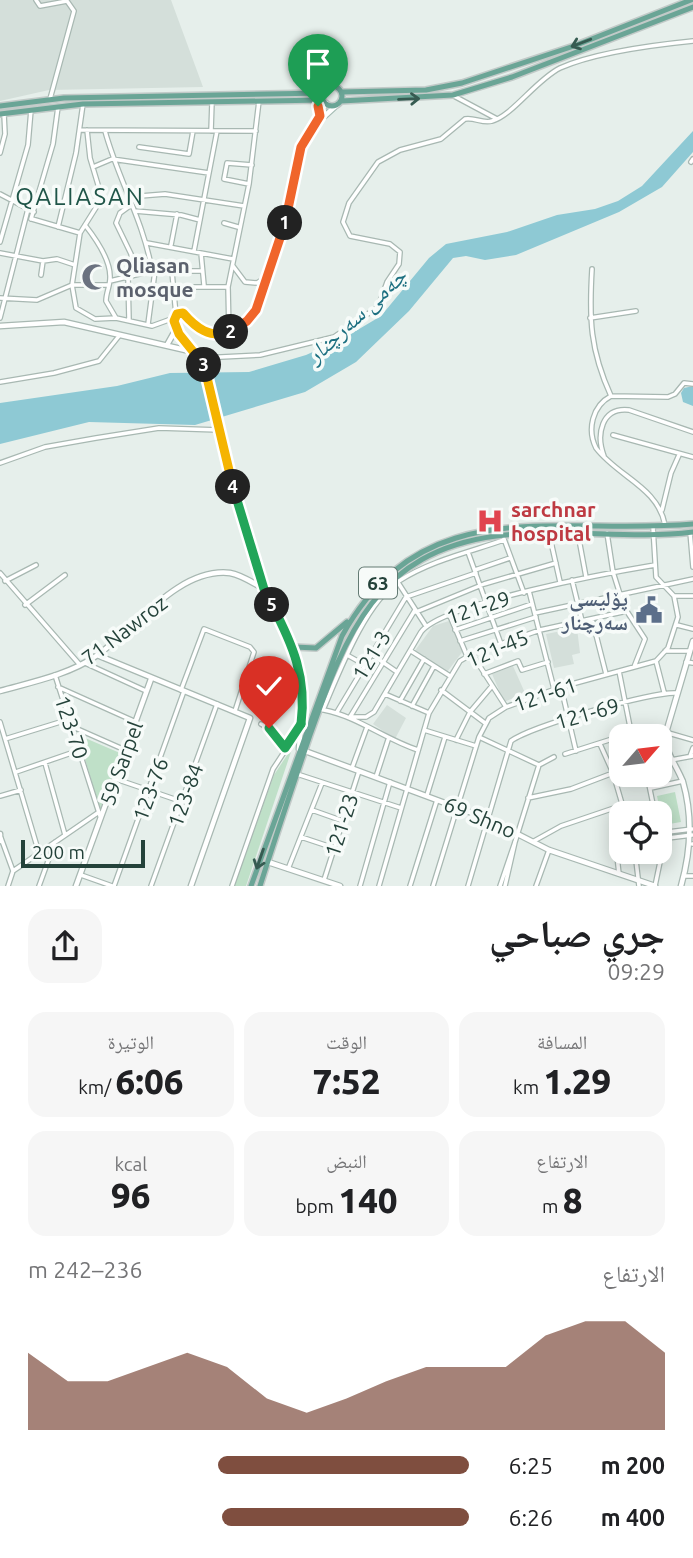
<!DOCTYPE html>
<html lang="ar">
<meta charset="utf-8">
<style>
body{margin:0;font-family:Ubuntu,"Noto Naskh Arabic",sans-serif;background:#f6f6f6;color:#202124;direction:rtl;height:100vh;display:flex;flex-direction:column;font-size:26px;white-space:nowrap}
*{box-sizing:border-box;margin:0}
p{font-size:23px;color:#757577}
.icon{flex:none;width:38px;height:38px;fill:none;stroke:currentColor;stroke-width:2;stroke-linecap:round;stroke-linejoin:round}
.map{position:relative;height:886px;overflow:hidden;direction:ltr}
.panel{display:flex;flex-direction:column;background:#fff;flex:1}
.panel>*{flex:none}
.needle{width:46px;rotate:62deg}
.controls{position:absolute;left:609px;top:724px;display:grid;gap:14px}
.controls a{display:grid;place-items:center;width:63px;height:63px;border-radius:14px;background:#fff;box-shadow:0 4px 18px #0003;font-size:35px}
.scale{position:absolute;left:21px;bottom:18px;width:124px;box-sizing:border-box;padding-left:7px;border:4px solid #24423a;border-top:0;font-size:19px;line-height:24px;white-space:nowrap;color:#24423a;-webkit-text-stroke:5px #f7fbf9;paint-order:stroke}
.pin{position:absolute;display:grid;place-items:center;width:60px;height:60px;color:#fff;margin:-72px -30px;border-radius:50% 50% 50% 0;rotate:-45deg;box-shadow:0 0 7px #0007}
.pin .icon{rotate:45deg}
.km{position:absolute;width:35px;height:35px;margin:-18px;border-radius:50%;background:#222;color:#fff;font-size:19px;line-height:35px;text-align:center}
.round{display:grid;place-items:center;flex:none;width:74px;height:74px;border-radius:21px;background:#f6f6f6}
.overview{display:flex;align-items:center;justify-content:space-between;height:119px;padding:0 28px}
h1{font-size:38px;font-weight:800;line-height:52px}
.stats{display:grid;grid-template-columns:repeat(3,1fr);gap:10px;height:119px;padding:7px 28px}
.stats div{display:grid;align-content:center;border-radius:18px;background:#f6f6f6;text-align:center}
.stats b{font-size:35px;font-weight:800}
.stats small{font-size:19px;font-weight:400}
.stats p{font-size:19px}
.chart{height:196px;padding:14px 28px}
.chart p{display:flex;justify-content:space-between}
.chart svg{width:100%;height:126px;margin-top:7px;fill:#7f4e3f;opacity:.7}
ul{padding:0 28px;list-style:none;font-size:23px}
li{display:grid;grid-template-columns:112px 84px 1fr;align-items:center;height:52px}
li i{height:18px;border-radius:9px;background:#7f4e3f}
.map>svg:first-child{display:block}
</style>
<div class="map">
<svg width="693" height="886" viewBox="0 0 693 886">
<rect width="100%" height="100%" fill="#e6efeb"/>
<path fill="#d4dfda" d="M0 0H171L203 87 49 90 0 101Z
M449 621 463 651 447 672 414 652 433 626Z
M577 628 580 653 572 655 574 664 554 668 546 634Z
M513 666 525 693 504 702 492 674Z
M387 705 406 718 395 739 373 724Z"/>
<path fill="#bfe0c8" d="M78 735 120 753 100 810Z
M293 746 246 886H234L274 775Z
M675 792 681 822 663 825 657 796Z"/>
<path fill="#8ec9d4" d="M693 131V152L662 187 619 212 516 255 485 260 466 256 453 258 409 311 356 362 305 392 195 425 89 422 0 444V403L117 386 170 373 249 372 306 355 344 338 381 316 429 258 446 244 507 232 557 215 595 209 618 201 642 186Z
M693 386V406L683 402 681 393 684 388Z"/>
<g fill="none" stroke-linecap="round" stroke-linejoin="round">
<defs>
<path id="minor" d="M36 0 40 6 67 1 74 11 50 99
M454 96 497 119
M81 130 256 131
M87 130 90 158 102 198 80 233 72 285H108
M105 131C118 179 144 222 152 271
M211 131 212 102
M139 147 189 154 193 131
M0 153 5 134 4 114
M691 162 693 159
M93 167 112 159 209 173
M249 184 224 179 227 163 252 165
M0 194 34 212
M128 197 165 194 244 206
M131 205 120 213 116 223 131 254 134 273
M135 211 181 215 200 220
M31 219 53 144 58 107
M32 219 80 233
M224 223 238 227
M85 225C96 239 111 260 110 278 110 286 106 293 106 301L116 318
M58 227 76 153 83 104
M0 242 28 145 31 110
M147 243 233 259
M171 245 177 214
M194 251 217 131
M0 253 43 261 57 259 75 265
M201 253 204 285
M233 266 245 282 257 283 265 278
M592 269C589 319 590 350 611 396
M172 272 176 315
M41 275 43 261
M128 277 129 320
M110 281 152 271H202
M0 298 37 300 72 285 76 308 95 319 116 318 152 326 174 318
M174 298 194 287H228
M0 318 28 209
M590 318 636 311
M148 324 155 271
M229 333 228 287 249 184 259 101
M201 358 260 355 334 337 378 307 387 282 399 264 400 252 390 244 350 236 343 222 349 203 378 162 400 150 441 139 465 119C474 117 483 124 492 121 512 116 536 80 560 68 596 52 653 45 693 41
M0 382 54 373 99 361 119 336
M613 435 693 457
M604 456C596 435 601 407 629 410L693 432
M0 463 45 447 96 438 159 428 219 430
M662 510 671 473 679 455
M665 525C658 487 618 477 596 448 587 430 592 406 611 396L668 397 675 394 684 383 693 384
M690 532 693 567
M549 533 560 582
M607 533 613 572 624 607 645 639 634 667
M578 534 586 577
M504 539 524 593
M468 552 501 644
M475 570 510 558
M0 573 80 665
M572 580 582 621
M5 581 36 565
M397 581 426 626
M529 591 554 689
M674 596H693
M25 605 65 575
M415 610 350 717H366L374 712 421 632C443 603 613 572 655 565
M416 612 484 584 556 563
M535 613 693 579
M450 616 467 656
M592 619 606 674
M677 625 693 629
M455 630 532 604
M460 641 536 617
M411 651 450 676
M665 651H689
M371 654 397 672
M472 654 506 707
M347 655 365 665
M656 661 664 692
M686 662 693 663
M85 663 146 691
M619 671 632 737
M484 674 518 661 522 670 548 662
M55 675 100 816
M265 684 269 728
M58 687 136 722
M561 687 576 751
M181 690 204 629 250 647 254 652 235 711
M441 690 485 723
M385 694 429 713
M400 701 424 659
M412 706 434 666
M323 710C339 673 365 603 399 581 430 561 469 552 504 540
M324 710C359 717 384 739 418 750
M337 712 406 597 476 573
M0 722 39 853
M261 724 274 731 285 748
M73 727 125 750
M424 730 476 746
M665 732 693 740
M479 737 539 765
M5 739 70 719
M456 740 470 712 492 686
M600 744 613 773 625 814
M565 754 631 733
M690 756 693 748
M671 760 693 756
M45 763 65 835
M539 765 554 757
M352 768 367 727
M16 772 80 750
M297 774 401 808
M647 775 655 814
M376 777 388 740
M116 779 183 802
M651 788 683 781
M427 795 445 737
M0 796 21 790
M528 798 571 789 613 773
M312 810 343 821
M660 833 692 829
M301 837 334 848
M1 838 13 871
M660 839 692 835
M534 841 561 826 623 805
M515 842 539 765
M692 844H693
M635 852 639 886
M288 869 322 783
M619 874 616 847 621 842
M81 875 112 886
M684 876H693
M324 880 359 771
M8 886 13 871 99 812
M39 886 55 842
M114 886 184 691
M151 886 217 704
M232 886 273 769 300 728
M360 886 390 782
M379 886 429 713 460 661 472 654 540 630 627 611
M410 886 437 800
M433 886 479 737 489 718 506 707 561 687 656 661 668 648 678 617 674 596 656 577 653 527
M468 886 511 741C531 726 653 691 677 693
M500 886 515 842 505 886
M536 886 549 850
M655 886 665 838"/>
<path id="tertiary" d="M0 326 64 322 194 352
M167 345 176 329
M97 655 250 718 191 886
M0 691C32 682 68 675 96 656 133 631 178 567 230 573 242 575 253 583 264 589
M305 751 488 819 549 850 655 886
M0 834V841
M268 862 340 886
M76 886 151 679
M681 886C691 851 693 817 683 782 677 766 666 754 665 736L693 641"/>
<path id="secondary" d="M316 124 339 103
M299 749 303 695 294 647 264 589 232 483 204 365 179 334 174 319 182 312C205 334 228 348 252 315L291 205 301 147 326 103"/>
<path id="primary" d="M322 96a10 10 0 1 1 20 0a10 10 0 1 1-20 0Z
M342 92 426 90 462 83 574 46 691 0
M316 100 320 116
M341 101 453 95 512 77 693 7
M0 106 64 98 323 93
M0 114 83 104 323 100
M294 647 316 648 347 622
M251 886 342 636C423 489 556 536 693 524
M260 886C276 835 293 785 310 735 346 633 377 552 496 536 562 527 628 540 693 532"/>
</defs>
<use href="#minor" stroke="#a8b8b2" stroke-width="6"/>
<use href="#tertiary" stroke="#a8b8b2" stroke-width="7"/>
<use href="#secondary" stroke="#a4bbb3" stroke-width="7"/>
<use href="#primary" stroke="#c2cac8" stroke-width="8"/>
<use href="#minor" stroke="#fff" stroke-width="3.5"/>
<use href="#tertiary" stroke="#fff" stroke-width="4.5"/>
<use href="#secondary" stroke="#fff" stroke-width="4.5"/>
<use href="#primary" stroke="#6aa596" stroke-width="5"/>
</g>
<defs><path id="oneway-shaft" d="M-6 0H5M1.5-3L5.5 0L1.5 3" fill="none" stroke-width="1.6" stroke-linecap="round" stroke-linejoin="round" transform="scale(1.75)"/></defs>
<g stroke="#365b51">
<use href="#oneway-shaft" transform="translate(581 43) rotate(159)"/>
<use href="#oneway-shaft" transform="translate(409 99) rotate(-2)"/>
<use href="#oneway-shaft" transform="translate(260 859) rotate(109)"/>
</g>
<g fill="none" stroke-linecap="round" stroke-linejoin="round">
<defs>
<path id="split-1" d="M285 223 301 147 320 116 318 106"/>
<path id="split-2" d="M231 332 247 321 256 310 285 223"/>
<path id="split-3" d="M204 365 179 334 174 321 177 314 183 313C196 328 210 339 231 332"/>
<path id="split-4" d="M204 365 233 487"/>
<path id="split-5" d="M233 487 264 589 272 605"/>
<path id="split-6" d="M272 605C293 645 307 678 301 724"/>
<path id="split-7" d="M269 728 285 748 301 724"/>
</defs>
<use href="#split-1" stroke="#fff" stroke-width="14"/>
<use href="#split-2" stroke="#fff" stroke-width="14"/>
<use href="#split-3" stroke="#fff" stroke-width="14"/>
<use href="#split-4" stroke="#fff" stroke-width="14"/>
<use href="#split-5" stroke="#fff" stroke-width="14"/>
<use href="#split-6" stroke="#fff" stroke-width="14"/>
<use href="#split-7" stroke="#fff" stroke-width="14"/>
<use href="#split-1" stroke="#f0652b" stroke-width="9"/>
<use href="#split-2" stroke="#f0652b" stroke-width="9"/>
<use href="#split-3" stroke="#f5b400" stroke-width="9"/>
<use href="#split-4" stroke="#f5b400" stroke-width="9"/>
<use href="#split-5" stroke="#22a559" stroke-width="9"/>
<use href="#split-6" stroke="#22a559" stroke-width="9"/>
<use href="#split-7" stroke="#22a559" stroke-width="9"/>
</g>
<defs>
<symbol id="mosque-bare" viewBox="-9 -9 18 18"><path d="M3.5-4.9A6 6 0 1 0 3.5 4.9A5 5 0 1 1 3.5-4.9Z" fill="#6b7280" stroke="#f7fbf9" stroke-width="2.5" paint-order="stroke"/></symbol>
<symbol id="hospital-bare" viewBox="-9 -9 18 18"><path d="M-5-5h3v3.5h4V-5h3V5h-3V1.5h-4V5h-3Z" fill="#e0444e" stroke="#f7fbf9" stroke-width="2.5" paint-order="stroke"/></symbol>
<symbol id="civic-bare" viewBox="-9 -9 18 18"><path d="M-.6-6.5H3V-4.5H.6V-3L4-1V1h2V6H-6V1h2V-1L-.6-3ZM-1.2 2.5V6h2.4V2.5Z" fill="#5c6f8a" stroke="#f7fbf9" stroke-width="2.5" paint-order="stroke"/></symbol>
</defs>
<g fill-rule="evenodd">
<use href="#mosque-bare" x="76" y="258" width="38" height="38"/>
<use href="#hospital-bare" x="471" y="502" width="38" height="38"/>
<use href="#civic-bare" x="630" y="591" width="38" height="38"/>
</g>
<g text-anchor="middle" dominant-baseline="central" stroke-width="7" stroke-linejoin="round" paint-order="stroke">
<rect fill="#f7fbf9" stroke="#637a73" stroke-width="2" x="359" y="567.5" width="38" height="31" rx="5"/>
<g font-size="19" font-weight="bold" fill="#24423a">
<text x="378" y="583">63</text>
</g>
<g font-size="21" font-weight="bold" fill="#5b616d" stroke="#f7fbf9" text-anchor="start">
<text x="116" y="265">Qliasan<tspan x="116" dy="24">mosque</tspan></text>
</g>
<g font-size="21" font-weight="bold" fill="#be3a42" stroke="#f7fbf9" text-anchor="start">
<text x="511" y="509">sarchnar<tspan x="511" dy="24">hospital</tspan></text>
</g>
<g font-size="21" font-weight="bold" fill="#4e5e75" stroke="#f7fbf9" text-anchor="end">
<text x="628" y="598">پۆلیسی<tspan x="628" dy="24">سەرچنار</tspan></text>
</g>
<g font-size="21" fill="#24423a" stroke="#f7fbf9">
<text transform="translate(478 607) rotate(-18)">121-29</text>
<text transform="translate(124 630) rotate(-37)">71 Nawroz</text>
<text transform="translate(497 648) rotate(-23)">121-45</text>
<text transform="translate(371 655) rotate(-59)">121-3</text>
<text transform="translate(545 694) rotate(-19)">121-61</text>
<text transform="translate(587 713) rotate(-16)">121-69</text>
<text transform="translate(72 727) rotate(72)">123-70</text>
<text transform="translate(121 763) rotate(-70)">59 Sarpel</text>
<text transform="translate(150 789) rotate(-70)">123-76</text>
<text transform="translate(185 795) rotate(-70)">123-84</text>
<text transform="translate(480 817) rotate(23)">69 Shno</text>
<text transform="translate(341 825) rotate(-72)">121-23</text>
</g>
<g font-size="23" font-style="italic" fill="#1c6f80" stroke="#f7fbf9">
<text transform="translate(356 315) rotate(-43)">چەمی سەرچنار</text>
</g>
<g font-size="24" letter-spacing="2" fill="#1f5548" stroke="#f7fbf9">
<text x="80" y="196">QALIASAN</text>
</g>
</g>
</svg>
<div class="controls">
<a><svg class="needle" viewBox="-14 -14 28 28"><path d="M0-13l5 13h-10z" fill="#e53935"/><path d="M0 13l5-13h-10z" fill="#757577"/></svg></a>
<a><svg class="icon" aria-label="locate" viewBox="0 0 24 24"><circle cx="12" cy="12" r="6"/><path d="M12 2v4M12 18v4M2 12h4M18 12h4"/></svg></a>
</div>
<div class="scale">200 m</div>
<div class="pin" style="left:318px;top:106px;background:#1e9e55"><svg class="icon" aria-label="arrive" viewBox="0 0 24 24"><path d="M6 21V4h12l-3 4 3 4H6"/></svg></div>
<div class="pin" style="left:269px;top:728px;background:#d93025"><svg class="icon" aria-label="check" viewBox="0 0 24 24"><path d="M5 12l5 5 9-10"/></svg></div>
<b class="km" style="left:285px;top:223px">1</b>
<b class="km" style="left:231px;top:332px">2</b>
<b class="km" style="left:204px;top:365px">3</b>
<b class="km" style="left:233px;top:487px">4</b>
<b class="km" style="left:272px;top:605px">5</b>
</div>
<section class="panel">
<div class="overview"><div><h1>جري صباحي</h1><p>09:29</p></div><a class="round"><svg class="icon" aria-label="share" viewBox="0 0 24 24"><path d="M12 15V3M7 8l5-5 5 5M5 13v7h14v-7"/></svg></a></div>
<div class="stats">
<div><p>المسافة</p><b>1.29<small> km</small></b></div>
<div><p>الوقت</p><b>7:52</b></div>
<div><p>الوتيرة</p><b>6:06<small> /km</small></b></div>
</div>
<div class="stats">
<div><p>الارتفاع</p><b>8<small> m</small></b></div>
<div><p>النبض</p><b>140<small> bpm</small></b></div>
<div><p>kcal</p><b>96</b></div>
</div>
<div class="chart"><p><span>الارتفاع</span>236–242 m</p>
<svg viewBox="0 0 160 44" preserveAspectRatio="none"><path d="M0 44V17L10 27L20 27L30 22L40 17L50 22L60 33L70 38L80 33L90 27L100 22L110 22L120 22L130 11L140 6L150 6L160 17V44z"/></svg>
</div>
<ul>
<li><b>200 m</b>6:25<i style="width:57%"></i></li>
<li><b>400 m</b>6:26<i style="width:56%"></i></li>
</ul>
</section>
